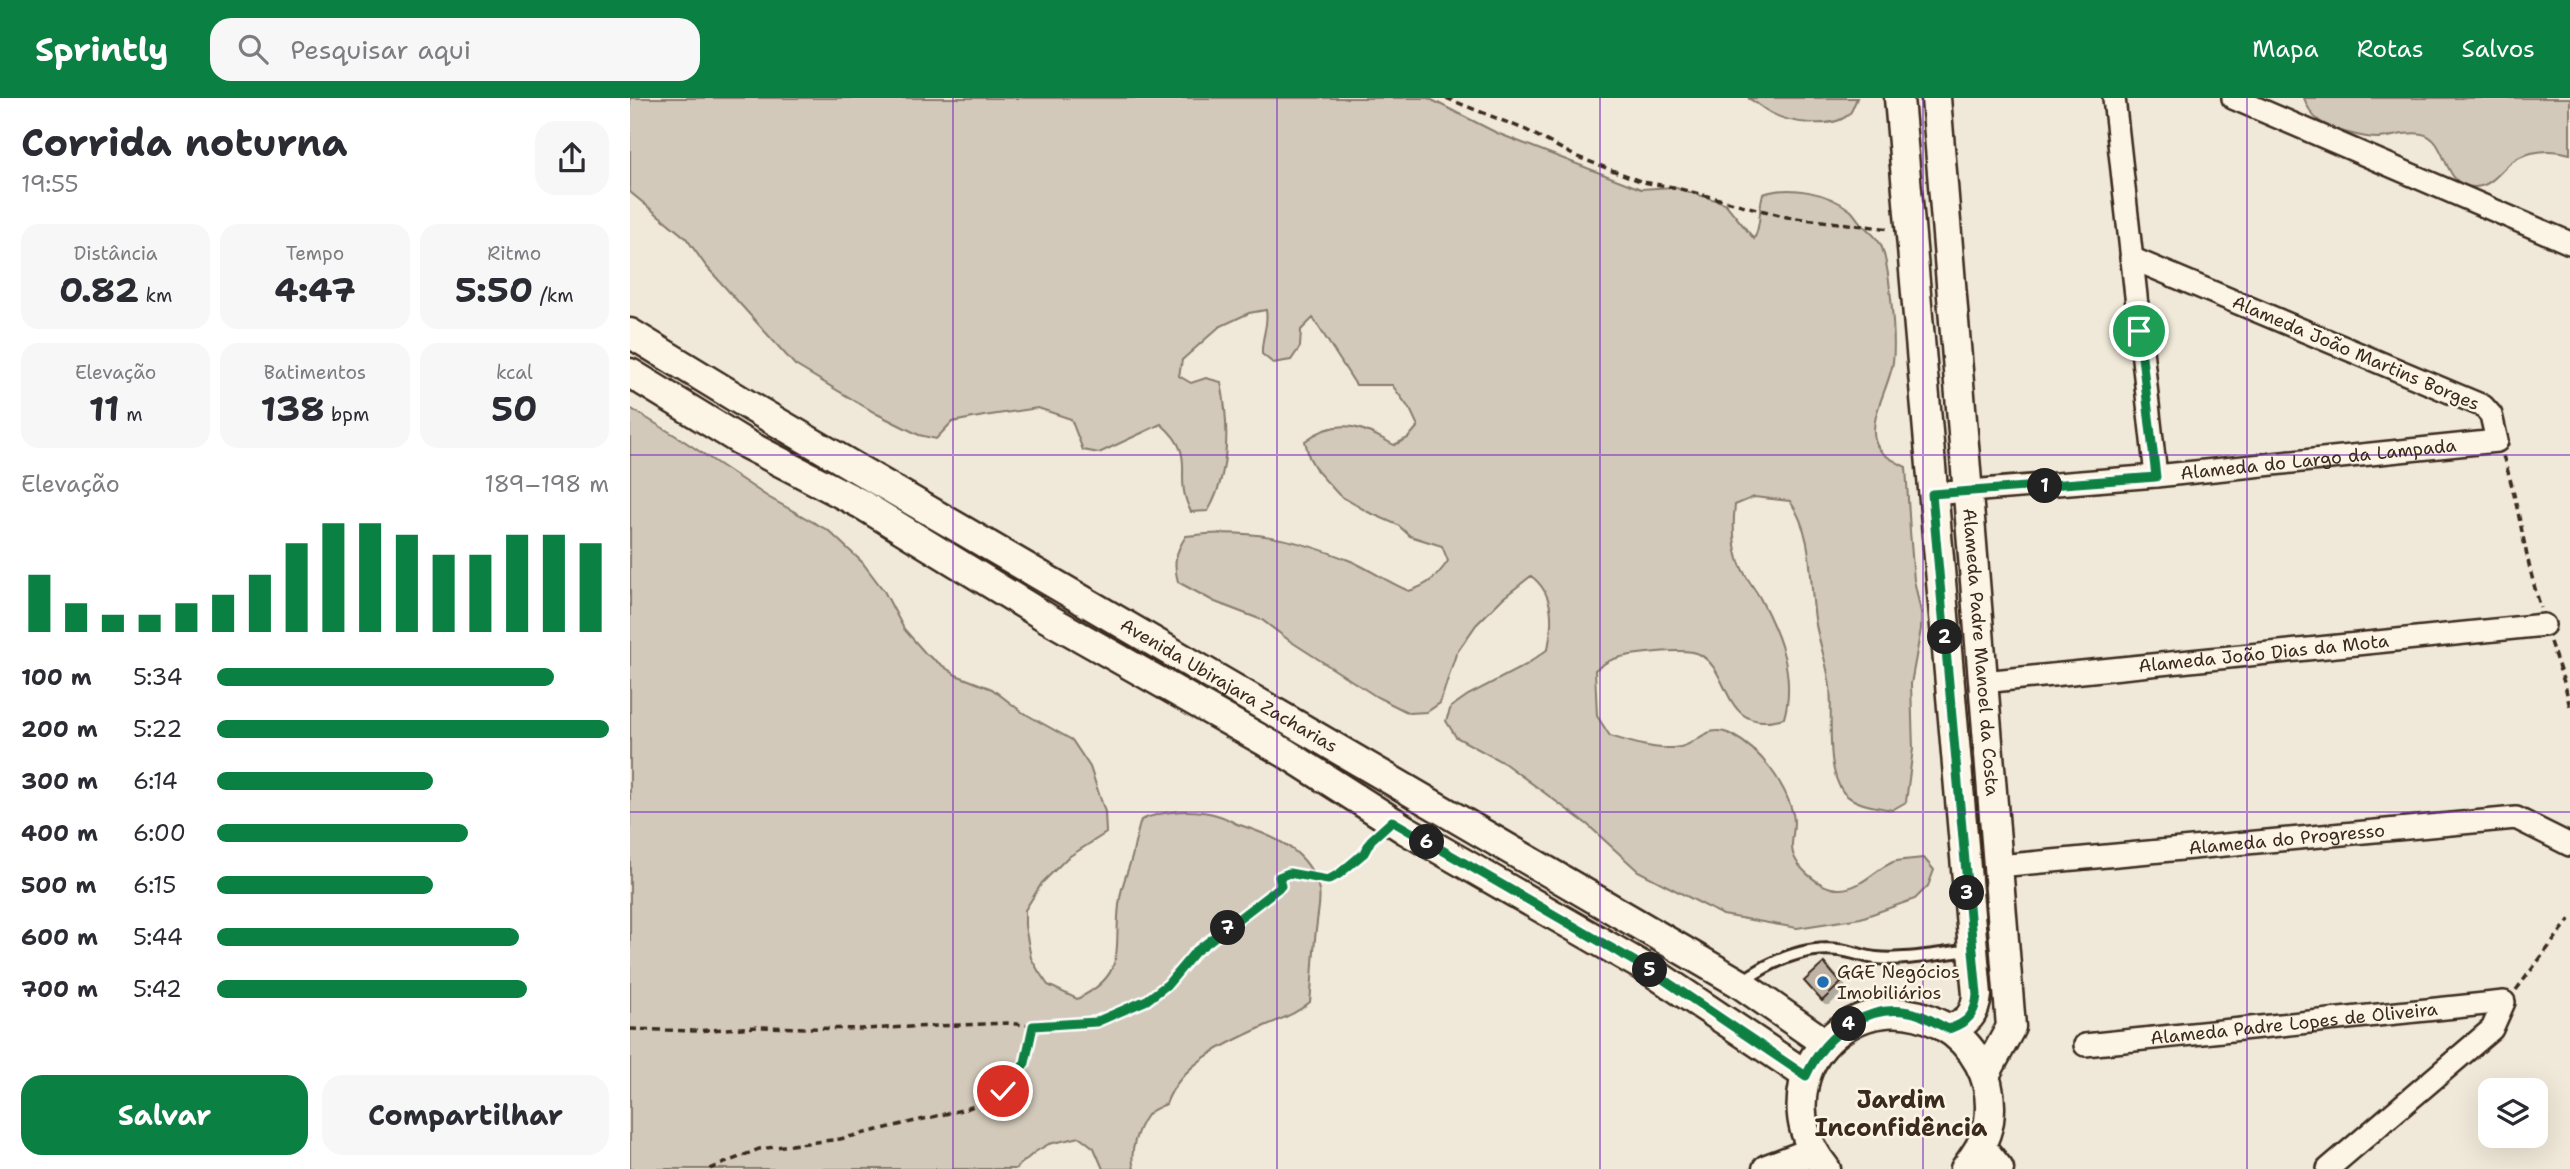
<!DOCTYPE html>
<html lang="pt">
<meta charset="utf-8">
<style>
body{margin:0;font-family:"Shantell Sans",sans-serif;background:#f7f7f7;color:#2b2b33;height:100vh;display:flex;flex-direction:column;font-size:26px;white-space:nowrap}
*{box-sizing:border-box;margin:0}
p{font-size:23px;color:#7c7c81}
.icon{flex:none;width:38px;height:38px;fill:none;stroke:currentColor;stroke-width:2;stroke-linecap:round;stroke-linejoin:round}
.map{position:relative;flex:1;overflow:hidden}
.details{display:flex;flex-direction:column;background:#fff;width:630px}
.details>*{flex:none}
.fabs{position:absolute;left:1848px;top:980px;display:grid;gap:14px}
.fabs a{display:grid;place-items:center;width:70px;height:70px;border-radius:14px;background:#fff;box-shadow:0 7px 28px #0002;font-size:35px}
.pin{position:absolute;display:grid;place-items:center;width:60px;height:60px;color:#fff;margin:-30px;border:4px solid #fff;border-radius:50%;box-shadow:0 2px 7px #0007}
.km{position:absolute;width:35px;height:35px;margin:-18px;border-radius:50%;background:#222;color:#fff;font-size:19px;line-height:35px;text-align:center}
.round{display:grid;place-items:center;flex:none;width:74px;height:74px;border-radius:21px;background:#f7f7f7}
.headline{display:flex;align-items:center;justify-content:space-between;height:119px;padding:0 21px}
h1{font-size:38px;font-weight:700;line-height:52px}
.metrics{display:grid;grid-template-columns:repeat(3,1fr);gap:10px;height:119px;padding:7px 21px}
.metrics div{display:grid;align-content:center;border-radius:18px;background:#f7f7f7;text-align:center}
.metrics b{font-size:35px;font-weight:700}
.metrics small{font-size:19px;font-weight:400}
.metrics p{font-size:19px}
.chart{height:196px;padding:14px 21px}
.chart p{display:flex;justify-content:space-between}
.chart svg{width:100%;height:126px;margin-top:7px;stroke:#0b8043;stroke-width:6}
.action{display:flex;gap:14px;margin-top:auto;padding:14px 21px}
.action a{flex:1;height:80px;border-radius:21px;background:#0b8043;color:#fff;font-size:28px;font-weight:700;line-height:80px;text-align:center}
.action a+a{background:#f7f7f7;color:#2b2b33}
ul{padding:0 21px;list-style:none;font-size:23px}
li{display:grid;grid-template-columns:112px 84px 1fr;align-items:center;height:52px}
li i{height:18px;border-radius:9px;background:#0b8043}
header{display:flex;align-items:center;gap:42px;box-sizing:border-box;height:98px;padding:0 35px;background:#0b8043;color:#fff}
header strong{font-size:33px}
nav{display:flex;gap:38px;margin-inline-start:auto;font-size:24px}
.search{width:490px;height:63px;background:#f7f7f7;display:flex;align-items:center;gap:18px;box-sizing:border-box;padding:0 24px;border-radius:21px;color:#7c7c81;font-size:26px}
main{display:flex;flex:1;min-height:0}
.map>svg:first-child{display:block}
</style>
<header>
<strong>Sprintly</strong>
<div class="search"><svg class="icon" aria-label="search" viewBox="0 0 24 24"><circle cx="10" cy="10" r="6"/><path d="M15 15l6 6"/></svg>Pesquisar aqui</div>
<nav><a>Mapa</a><a>Rotas</a><a>Salvos</a></nav>
</header>
<main>
<section class="details">
<div class="headline"><div><h1>Corrida noturna</h1><p>19:55</p></div><a class="round"><svg class="icon" aria-label="share" viewBox="0 0 24 24"><path d="M12 15V3M7 8l5-5 5 5M5 13v7h14v-7"/></svg></a></div>
<div class="metrics">
<div><p>Distância</p><b>0.82<small> km</small></b></div>
<div><p>Tempo</p><b>4:47</b></div>
<div><p>Ritmo</p><b>5:50<small> /km</small></b></div>
</div>
<div class="metrics">
<div><p>Elevação</p><b>11<small> m</small></b></div>
<div><p>Batimentos</p><b>138<small> bpm</small></b></div>
<div><p>kcal</p><b>50</b></div>
</div>
<div class="chart"><p><span>Elevação</span>189–198 m</p>
<svg viewBox="0 0 160 44" preserveAspectRatio="none"><path d="M5 44V24M15 44V34M25 44V38M35 44V38M45 44V34M55 44V31M65 44V24M75 44V13M85 44V6M95 44V6M105 44V10M115 44V17M125 44V17M135 44V10M145 44V10M155 44V13"/></svg>
</div>
<ul>
<li><b>100 m</b>5:34<i style="width:86%"></i></li>
<li><b>200 m</b>5:22<i style="width:100%"></i></li>
<li><b>300 m</b>6:14<i style="width:55%"></i></li>
<li><b>400 m</b>6:00<i style="width:64%"></i></li>
<li><b>500 m</b>6:15<i style="width:55%"></i></li>
<li><b>600 m</b>5:44<i style="width:77%"></i></li>
<li><b>700 m</b>5:42<i style="width:79%"></i></li>
</ul>
<div class="action"><a>Salvar</a><a>Compartilhar</a></div>
</section>
<div class="map">
<svg width="1940" height="1071" viewBox="0 0 1940 1071">
<defs>
<filter id="shadow"><feDropShadow dx="5" dy="5" stdDeviation="0" flood-color="#0004"/></filter>
</defs>
<rect width="100%" height="100%" fill="#f0e9d9"/>
<filter id="ink" filterUnits="userSpaceOnUse"><feTurbulence type="fractalNoise" baseFrequency=".0143" numOctaves="2"/><feDisplacementMap in="SourceGraphic" scale="14" xChannelSelector="R" yChannelSelector="G"/><feConvolveMatrix kernelMatrix="1 2 1 2 8 2 1 2 1" color-interpolation-filters="sRGB"/></filter>
<g filter="url(#ink)">
<path fill="#d2c9ba" stroke="#867a6c" stroke-width="2" d="M0 0H798L867 35 1011 91 1043 89 1095 105 1124 141C1132 126 1128 112 1133 96 1160 87 1197 94 1220 112 1224 115 1226 120 1230 124 1238 133 1245 136 1251 147 1260 169 1266 241 1263 264 1260 287 1239 319 1245 342 1249 357 1263 362 1276 369L1280 433 1284 482 1291 514V531L1281 586 1283 651 1276 704 1262 712C1247 709 1224 707 1213 694 1195 670 1203 619 1200 589 1198 568 1190 548 1186 527 1178 483 1186 442 1160 403L1124 399 1105 407C1103 424 1103 444 1108 461 1112 475 1123 488 1130 500 1150 537 1166 578 1154 620 1091 638 1103 574 1069 556 1057 549 998 556 984 561 977 563 971 568 965 572L967 618 980 638C1000 644 1021 651 1043 650 1067 650 1075 623 1102 637 1131 652 1155 685 1163 716 1166 727 1162 737 1162 748 1162 768 1191 792 1210 791 1232 790 1244 772 1263 764 1272 761 1284 761 1294 760L1304 772 1298 788 1285 801 1231 820 1167 830 1093 817 1008 773 958 727 874 665 826 639 816 623 821 609 838 597 896 567 918 551C923 524 925 496 901 478L873 500 846 527 826 556 810 605 797 614 779 615 747 599 660 543 632 522 585 504 548 484C543 465 545 455 556 438 618 430 664 440 721 463 741 472 759 485 779 493 798 487 807 479 818 463L812 448 780 438 768 427 738 414 709 397 687 373 679 359 675 343C708 318 731 328 764 347L778 340 788 328 781 313 762 287H726L683 220 671 232 670 249 661 262 643 265 632 256C631 239 639 228 636 212L619 215 589 229 552 262 549 278 561 285 576 280 591 284C599 326 600 375 578 413L561 414C541 375 570 360 531 326L469 355 453 352 441 321 408 310 354 318 322 324 306 341 289 337 247 316 165 267 76 168 56 140 0 94Z
M1118 0H1227C1225 4 1223 11 1220 15 1205 32 1159 25 1141 15 1133 11 1126 4 1118 0Z
M1674 0H1940V56C1923 51 1898 52 1883 63 1870 72 1863 88 1845 89 1811 90 1819 41 1792 36 1778 33 1763 39 1749 40 1734 40 1700 32 1688 22 1681 17 1677 8 1674 0Z
M0 310 51 341 138 399 199 433 232 464 254 493 274 531 296 556 326 577 362 591 392 614 442 642 460 669 475 714 476 735 437 760 412 785 395 812V828L401 860 409 874 418 887 447 901C501 875 482 847 490 800 492 786 498 773 502 759 505 746 507 734 511 722 534 712 566 710 590 718 597 720 603 725 610 727 643 738 680 752 689 792 691 803 688 813 687 824 683 851 683 878 680 904 666 916 653 920 637 927 599 944 551 964 536 1006 530 1009 521 1012 517 1017 507 1031 499 1054 504 1071H473L464 1050 450 1039 419 1046 405 1054 385 1071H0Z"/>
<path fill="#beb3a4" stroke="#3b2a1e" stroke-width="2" filter="url(#shadow)" d="M1194 865 1211 885 1192 903 1174 883Z"/>
<g fill="none" stroke-linecap="round" stroke-linejoin="round">
<defs>
<path id="lane" d="M1110 885C1138 865 1173 847 1209 852 1222 853 1234 859 1246 860 1277 863 1311 855 1342 852"/>
<g id="street">
<path d="M1484 0 1526 378"/>
<path d="M1603 0 1940 145"/>
<path id="s1" d="M1302 396 1526 378 1867 343 1861 317 1853 308 1501 160"/>
<path id="s2" d="M1353 584 1914 527"/>
<path id="s3" d="M1368 768 1886 720 1940 747"/>
<path id="s4" d="M1455 947 1874 904 1862 931 1698 1071"/>
</g>
<g id="secondary">
<path d="M1269 0 1347 897C1345 917 1338 924 1319 931"/>
<path id="s5" d="M1306 0 1381 929 1355 977"/>
<path id="s6" d="M0 235 123 310 1109 885 1195 945"/>
<path d="M0 275 116 346 231 406 417 520 657 656 776 732 1021 873 1176 977"/>
<path d="M1351 1049 1369 1071"/>
<path d="M1137 1071 1182 1054"/>
<path d="M1196 1071C1175 1045 1167 1019 1174 986 1178 967 1189 950 1204 937 1270 881 1371 937 1359 1023 1356 1042 1346 1056 1335 1071"/>
</g>
</defs>
<use href="#lane" stroke="#3b2a1e" stroke-width="16"/>
<use href="#street" stroke="#3b2a1e" stroke-width="26"/>
<use href="#secondary" stroke="#3b2a1e" stroke-width="33"/>
<path stroke="#3b2a1e" stroke-width="3.5" stroke-dasharray="7 5" stroke-linecap="butt" d="M816 0 896 32 945 58 1013 84 1043 89 1157 119 1261 131
M1873 358C1890 407 1894 460 1911 510
M1920 544 1935 587 1940 610
M1886 892 1940 821
M0 931 64 933 127 929 231 931 377 925 403 928H436L466 924 517 902 538 886 565 854 651 788 649 779C668 772 679 783 697 781 719 779 732 751 745 738
M80 1071 129 1051 210 1041 336 1011C379 995 397 974 403 928"/>
<use href="#lane" stroke="#fcf5e5" stroke-width="10"/>
<use href="#street" stroke="#fcf5e5" stroke-width="21"/>
<use href="#secondary" stroke="#fcf5e5" stroke-width="28"/>
</g>
</g>
<g fill="none" stroke-linecap="round" stroke-linejoin="round" filter="url(#ink)">
<defs>
<path id="route" d="M373 993 395 965 403 928 466 924 517 902 538 886 565 854 651 788 649 779 659 775 698 782 709 776 734 755 741 742 762 723 1021 873 1176 978C1195 936 1241 900 1290 917 1300 921 1309 927 1319 931 1338 924 1345 917 1347 897L1302 396 1526 379 1509 233"/>
</defs>
<use href="#route" stroke="#fff" stroke-width="14"/>
<use href="#route" stroke="#0b8043" stroke-width="9"/>
</g>
<path fill="none" stroke="#7b2cbf" stroke-width="2" stroke-opacity="0.55" d="M323 0V1071M647 0V1071M970 0V1071M1293 0V1071M1617 0V1071M0 357H1940M0 714H1940"/>
<circle fill="#1f6fb2" stroke="#fcf5e5" stroke-width="2.5" cx="1193" cy="884" r="7"/>
<g text-anchor="middle" dominant-baseline="central" stroke-width="5" stroke-linejoin="round" paint-order="stroke">
<g font-size="18" fill="#3b2a1e" stroke="#fcf5e5">
<text transform="translate(1726 255) rotate(23)">Alameda João Martins Borges</text>
<text stroke="none"><textPath href="#s1" startOffset="388">Alameda do Largo da Lampada</textPath></text>
<text stroke="none"><textPath href="#s5" startOffset="556">Alameda Padre Manoel da Costa</textPath></text>
<text stroke="none"><textPath href="#s2" startOffset="282">Alameda João Dias da Mota</textPath></text>
<text stroke="none"><textPath href="#s6" startOffset="695">Avenida Ubirajara Zacharias</textPath></text>
<text stroke="none"><textPath href="#s3" startOffset="290">Alameda do Progresso</textPath></text>
<text stroke="none"><textPath href="#s4" startOffset="210">Alameda Padre Lopes de Oliveira</textPath></text>
</g>
<g font-size="18" fill="#3b2a1e" stroke="#fcf5e5" text-anchor="start">
<text x="1207" y="874">GGE Negócios<tspan x="1207" dy="21">Imobiliários</tspan></text>
</g>
<g font-size="24" font-weight="bold" fill="#3b2a1e" stroke="#fcf5e5">
<text x="1271" y="1002">Jardim<tspan x="1271" dy="28">Inconfidência</tspan></text>
</g>
</g>
</svg>
<div class="fabs">
<a><svg class="icon" aria-label="layers" viewBox="0 0 24 24"><path d="M12 4l9 5-9 5-9-5zM3 14l9 5 9-5"/></svg></a>
</div>
<div class="pin" style="left:1509px;top:233px;background:#1e9e55"><svg class="icon" aria-label="arrive" viewBox="0 0 24 24"><path d="M6 21V4h12l-3 4 3 4H6"/></svg></div>
<div class="pin" style="left:373px;top:993px;background:#d93025"><svg class="icon" aria-label="check" viewBox="0 0 24 24"><path d="M5 12l5 5 9-10"/></svg></div>
<b class="km" style="left:1415px;top:388px">1</b>
<b class="km" style="left:1315px;top:539px">2</b>
<b class="km" style="left:1337px;top:795px">3</b>
<b class="km" style="left:1219px;top:926px">4</b>
<b class="km" style="left:1020px;top:872px">5</b>
<b class="km" style="left:797px;top:744px">6</b>
<b class="km" style="left:598px;top:830px">7</b>
</div>
</main>
